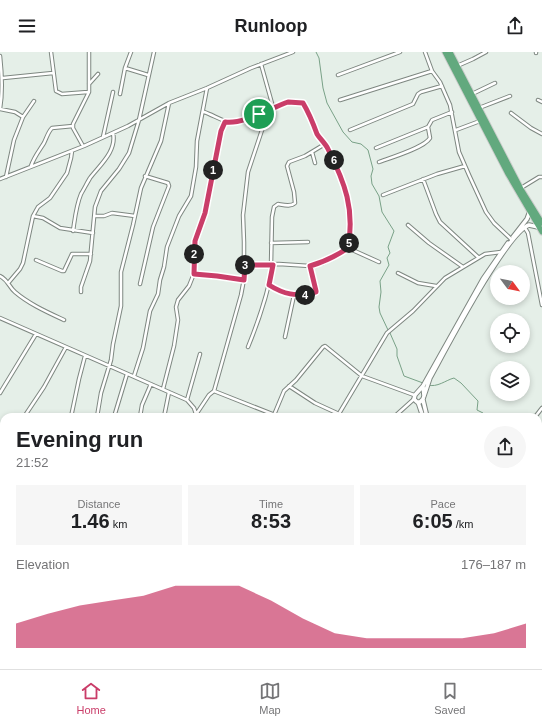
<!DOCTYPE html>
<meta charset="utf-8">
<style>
body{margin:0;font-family:Helvetica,sans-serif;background:#f6f6f6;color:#202124;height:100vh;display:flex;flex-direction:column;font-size:15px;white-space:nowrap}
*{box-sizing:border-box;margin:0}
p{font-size:13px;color:#757577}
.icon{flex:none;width:22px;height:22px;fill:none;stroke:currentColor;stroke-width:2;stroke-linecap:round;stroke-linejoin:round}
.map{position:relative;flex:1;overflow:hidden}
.side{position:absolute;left:0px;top:361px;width:542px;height:256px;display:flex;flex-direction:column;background:#fff;border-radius:12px 12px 0 0;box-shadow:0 2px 6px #0003}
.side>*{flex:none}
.needle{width:26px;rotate:122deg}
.tools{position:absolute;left:490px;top:213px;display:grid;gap:8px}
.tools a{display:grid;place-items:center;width:40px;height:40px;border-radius:50%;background:#fff;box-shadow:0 2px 6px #0003;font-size:20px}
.pin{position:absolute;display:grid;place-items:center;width:34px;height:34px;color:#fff;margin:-17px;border:2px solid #fff;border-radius:50%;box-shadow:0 1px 4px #0007}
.km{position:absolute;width:20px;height:20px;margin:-10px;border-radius:50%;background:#222;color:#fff;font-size:11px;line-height:20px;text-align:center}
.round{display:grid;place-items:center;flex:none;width:42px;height:42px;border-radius:21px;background:#f6f6f6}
.summary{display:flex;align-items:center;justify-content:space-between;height:68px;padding:0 16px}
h1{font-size:22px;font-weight:700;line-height:30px}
.stats{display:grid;grid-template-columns:repeat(3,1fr);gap:6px;height:68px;padding:4px 16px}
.stats div{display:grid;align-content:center;border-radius:0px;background:#f6f6f6;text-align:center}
.stats b{font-size:20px;font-weight:700}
.stats small{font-size:11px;font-weight:400}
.stats p{font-size:11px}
.chart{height:112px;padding:8px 16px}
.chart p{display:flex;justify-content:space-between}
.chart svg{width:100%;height:72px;margin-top:4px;fill:#ca3d69;opacity:.7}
header{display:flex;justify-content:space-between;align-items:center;height:52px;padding:0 16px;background:#fff;font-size:18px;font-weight:700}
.dock{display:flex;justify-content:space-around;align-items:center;height:56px;border-top:1px solid #e0e0e0;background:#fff;font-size:11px;color:#757577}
.dock a{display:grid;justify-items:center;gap:2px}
.dock .active{color:#ca3d69}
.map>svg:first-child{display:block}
</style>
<header><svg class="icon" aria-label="menu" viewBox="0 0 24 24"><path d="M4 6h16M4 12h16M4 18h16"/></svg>Runloop<svg class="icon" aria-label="share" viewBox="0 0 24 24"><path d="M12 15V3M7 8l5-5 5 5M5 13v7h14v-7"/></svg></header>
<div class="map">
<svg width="542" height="617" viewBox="0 0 542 617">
<rect width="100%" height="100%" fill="#e5efe8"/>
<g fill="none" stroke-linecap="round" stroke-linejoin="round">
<path stroke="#79a187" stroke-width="1" d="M316 0 319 6 323 36 327 51 343 80 352 90 361 92 368 98 373 117 371 124 372 132 379 144 382 160 394 179 388 195 390 201 387 206 389 213 380 229 381 240 379 255 380 261 388 278
M390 281 397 297V304L404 324 423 331
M428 333C437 336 446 328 454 326L461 331 478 349 477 358 483 361 484 365
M538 399 542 400"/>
<defs>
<path id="street" d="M51 0 56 39 62 42 88 40
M425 0 432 19 440 30 450 53 459 100 469 123 486 160 494 171 511 187
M536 0V1
M0 4C2 22 3 39 0 57
M261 12 273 55 264 72 248 120 243 163 244 190V227L241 243 214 339 280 365
M457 14 473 7 486 0
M125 16 148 23
M338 23 400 0
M3 26 53 21
M89 32 98 22
M120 42 125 16 131 0
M472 42 495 31
M340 48 432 19
M538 48 542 50
M479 56 510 44
M0 57 15 60 23 65 14 88 6 125
M204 60C211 62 226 71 232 71 257 69 277 45 303 51 309 61 313 71 317 82 320 87 325 91 328 97 345 131 354 157 348 196L338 203 323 211 310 214 279 212 245 213
M511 61 531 76 542 82
M23 65 34 49
M350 78 413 52 418 42 421 40 442 34
M456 78 480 69
M103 85 113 40
M83 94 73 76V72L89 40V0
M376 96 428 75 432 68 452 60
M312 100 315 111
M379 110C390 106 424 96 430 86L428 75
M31 114C34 105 39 99 44 91 47 85 48 80 52 76L73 74
M0 127 84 94 128 74 169 51 207 36 251 16 293 0
M423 127 436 162 440 170 478 205
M521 136 539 125H542
M383 143 437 122 465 114
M33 164 43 166 60 176 93 181
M95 164H104L112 161 135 164
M408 173 429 191 463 215
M525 176 528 181 542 253
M73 179C75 166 76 154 81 142 84 137 87 131 90 126 100 113 117 99 113 81
M271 191 308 190
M348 196 379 210
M36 208 62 219H64L72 202H91
M271 213 272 165 274 155 278 152C284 153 291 155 295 151L294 140 287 114 289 110 305 104 325 92
M398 221 418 231 436 234
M194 222 212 223 244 228
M0 224C8 228 9 235 15 240 29 252 47 260 64 268
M9 230 20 217 23 211 33 164 38 155 50 146 67 121 71 106 72 99
M140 232 153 175 169 134 168 131 145 124
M269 233C284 242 299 246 316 240L310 214
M81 240V235L90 209 95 155 101 139 119 117 129 101 139 68 154 0
M0 266 187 348 194 356 197 365
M285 285 294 243
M248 295C259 268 268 241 273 213
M134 324 143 296 150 259 158 242 160 228 164 215 167 195 179 164 191 144 196 115 197 89 207 36
M289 334 315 351 339 362
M163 337 174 294 178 268 176 255 178 248 189 234 195 219 194 204 195 189 205 161 221 79 225 69
M0 341 36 282
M187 348 200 302
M197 361 209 343 214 339
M274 363 284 339 296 328 323 295 325 294 362 324 414 343
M24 365 44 335 66 295
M71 365 79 327 85 304
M97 365 101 341 111 308 113 292 121 254V220L133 173 141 136 161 89 169 51
M114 365 127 322
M140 365 142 353 151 332
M164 365 169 340
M337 365 387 281 413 259 445 226 485 202 501 200
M394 365 414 347
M535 365 542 356
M0 378 4 381
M0 401 4 396
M538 463 542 464
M0 560 4 558
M538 560 542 555
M538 578 541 581 538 602
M538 606 542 609
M0 611 1 615
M149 613 151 617
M185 613 186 617
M281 613 284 617
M318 613 320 617
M348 613 351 617
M386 613 390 617
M405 613 407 617
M441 613V617
M130 614 132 617
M0 616 4 613
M256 617 259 613
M297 617 303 613
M382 617 386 613
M400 617 406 613
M530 617 533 613"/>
<path id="secondary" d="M513 185 527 167 530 159
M423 334 483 227 508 191
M424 344 423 334 415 343 414 347 417 350H420L423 347 430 326C445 299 506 181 529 173L538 175
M423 348 427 365
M418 350 423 365
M504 613 505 617
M507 613 508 617"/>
<path id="highway" d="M445 0 508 122 542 180
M450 0 521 137 542 171"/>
</defs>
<use href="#street" stroke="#7e8781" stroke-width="4.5"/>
<use href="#secondary" stroke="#7e8781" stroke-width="5.5"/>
<use href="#highway" stroke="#cccdcc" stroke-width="7"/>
<use href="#street" stroke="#fff" stroke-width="2.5"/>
<use href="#secondary" stroke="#fff" stroke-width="3.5"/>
<use href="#highway" stroke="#62a97e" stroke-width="5"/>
</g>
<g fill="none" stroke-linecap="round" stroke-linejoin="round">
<defs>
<path id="route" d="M288 50 303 51C309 61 313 71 317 82 320 87 325 91 328 97 345 131 355 157 348 196 336 204 324 210 310 214L316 239V240L313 241C295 244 285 243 269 233L273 213H245L244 228 217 224 194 222 195 189 205 161 221 79 225 70C242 73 271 56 288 50Z"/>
</defs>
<use href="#route" stroke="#fff" stroke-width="8"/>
<use href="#route" stroke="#ca3d69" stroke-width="5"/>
</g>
</svg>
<div class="tools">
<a><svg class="needle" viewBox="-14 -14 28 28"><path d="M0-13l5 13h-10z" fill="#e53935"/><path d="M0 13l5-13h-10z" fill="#757577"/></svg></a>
<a><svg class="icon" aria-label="locate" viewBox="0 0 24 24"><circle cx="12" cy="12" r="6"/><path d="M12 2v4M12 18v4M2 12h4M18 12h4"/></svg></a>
<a><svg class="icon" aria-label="layers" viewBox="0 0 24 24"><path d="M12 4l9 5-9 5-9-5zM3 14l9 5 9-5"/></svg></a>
</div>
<div class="pin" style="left:259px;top:62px;background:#1e9e55"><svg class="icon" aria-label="arrive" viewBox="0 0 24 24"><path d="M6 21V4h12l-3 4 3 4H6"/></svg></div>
<b class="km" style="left:213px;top:118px">1</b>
<b class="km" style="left:194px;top:202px">2</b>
<b class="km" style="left:245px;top:213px">3</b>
<b class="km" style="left:305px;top:243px">4</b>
<b class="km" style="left:349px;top:191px">5</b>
<b class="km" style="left:334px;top:108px">6</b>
<section class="side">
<div class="summary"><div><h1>Evening run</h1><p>21:52</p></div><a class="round"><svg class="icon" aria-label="share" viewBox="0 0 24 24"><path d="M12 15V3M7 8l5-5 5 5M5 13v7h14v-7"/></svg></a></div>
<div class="stats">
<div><p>Distance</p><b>1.46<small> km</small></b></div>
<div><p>Time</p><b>8:53</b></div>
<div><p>Pace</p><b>6:05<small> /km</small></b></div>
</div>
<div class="chart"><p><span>Elevation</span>176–187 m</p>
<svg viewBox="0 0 160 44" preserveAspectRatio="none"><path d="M0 44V29L10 23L20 18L30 15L40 12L50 6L60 6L70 6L80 15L90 26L100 35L110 38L120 38L130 38L140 38L150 35L160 29V44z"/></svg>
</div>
</section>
</div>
<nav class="dock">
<a class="active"><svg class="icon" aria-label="home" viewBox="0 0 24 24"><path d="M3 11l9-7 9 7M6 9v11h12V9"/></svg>Home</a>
<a><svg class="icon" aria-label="map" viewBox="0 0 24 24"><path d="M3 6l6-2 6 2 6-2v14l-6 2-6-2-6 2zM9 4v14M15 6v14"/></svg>Map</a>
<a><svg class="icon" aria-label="saved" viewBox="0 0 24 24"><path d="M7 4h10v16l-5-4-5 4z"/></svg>Saved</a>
</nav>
